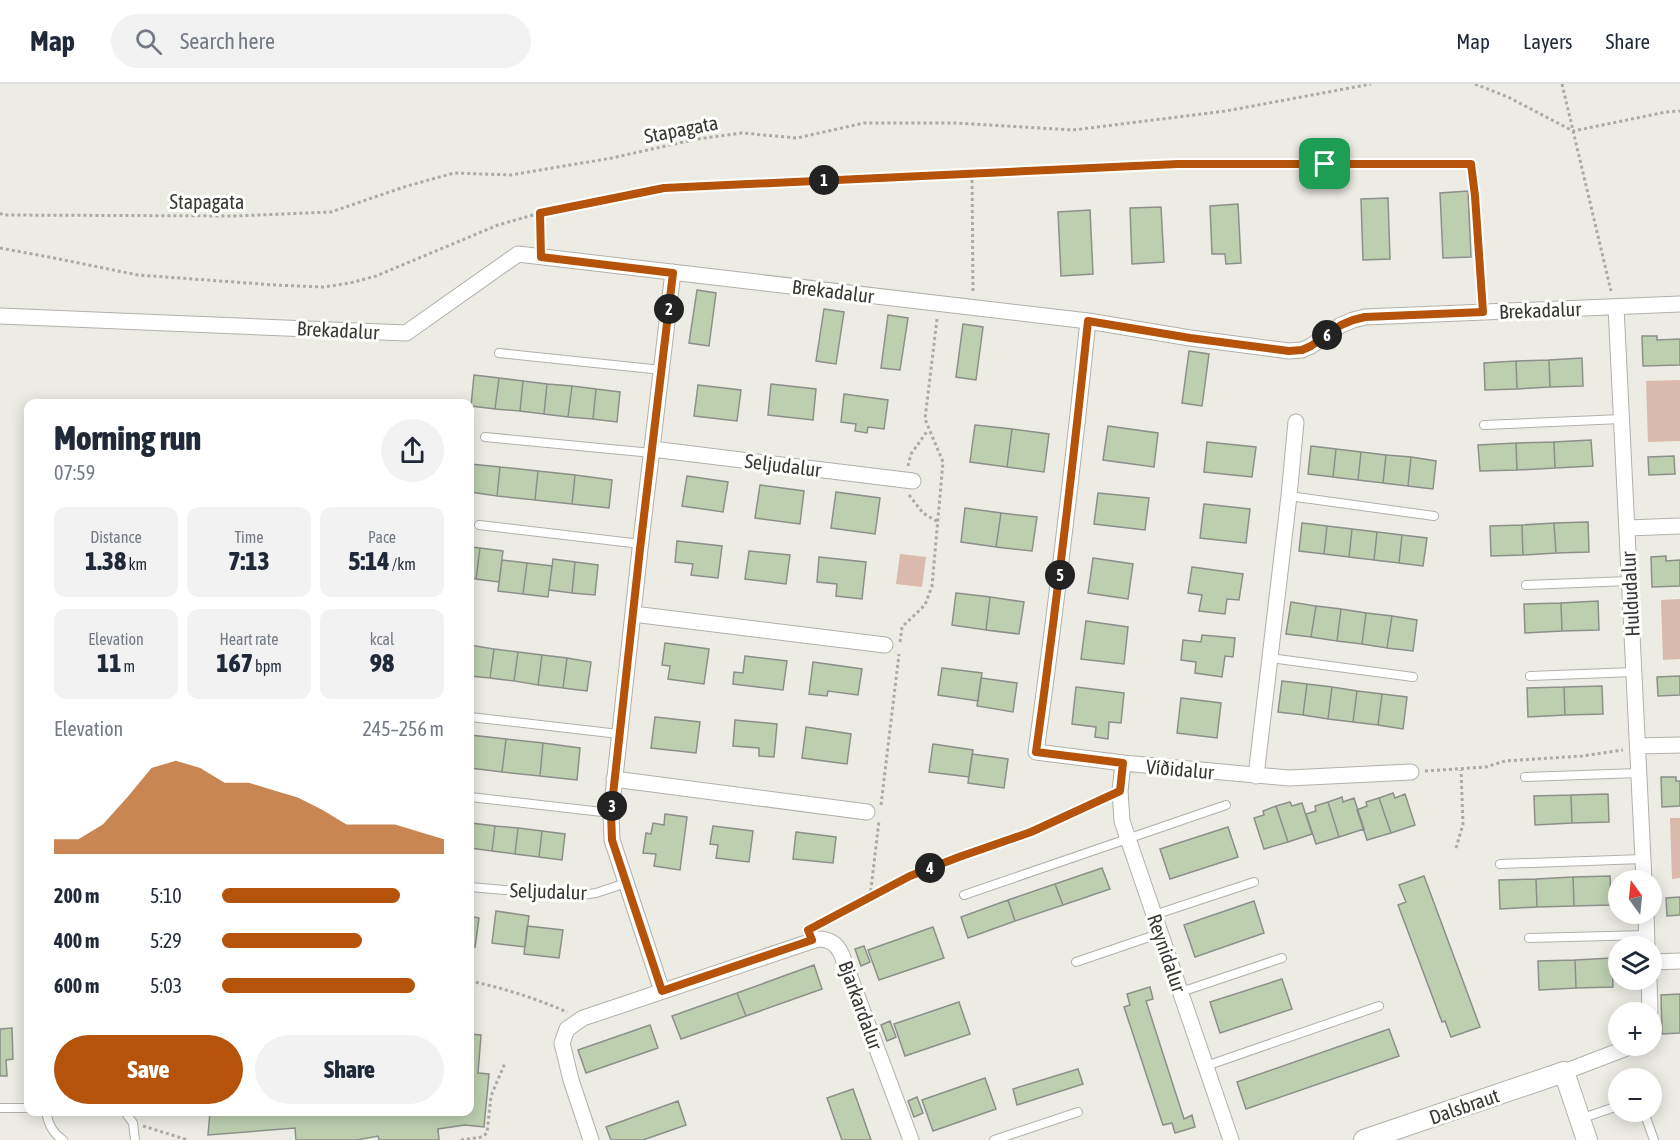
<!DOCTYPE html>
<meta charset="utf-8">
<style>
body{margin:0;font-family:"Asap Condensed",sans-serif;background:#f2f2f3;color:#1f2937;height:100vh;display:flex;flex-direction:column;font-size:22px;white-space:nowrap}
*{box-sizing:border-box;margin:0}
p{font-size:20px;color:#747a83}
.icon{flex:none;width:33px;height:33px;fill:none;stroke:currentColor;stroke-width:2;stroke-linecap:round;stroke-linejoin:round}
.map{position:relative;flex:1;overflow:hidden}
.drawer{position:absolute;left:24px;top:315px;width:450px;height:717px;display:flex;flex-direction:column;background:#fff;border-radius:12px;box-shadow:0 3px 15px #0003}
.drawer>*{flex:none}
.needle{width:39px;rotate:345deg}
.fabs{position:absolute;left:1608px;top:786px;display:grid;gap:12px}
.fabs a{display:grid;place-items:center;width:54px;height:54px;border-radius:50%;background:#fff;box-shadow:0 3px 15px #0003;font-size:30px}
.pin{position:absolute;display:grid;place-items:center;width:51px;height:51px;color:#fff;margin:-26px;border-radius:12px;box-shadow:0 3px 9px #0006}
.km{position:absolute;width:30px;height:30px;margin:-15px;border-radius:50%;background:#222;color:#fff;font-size:16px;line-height:30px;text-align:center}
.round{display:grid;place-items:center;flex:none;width:63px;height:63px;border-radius:32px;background:#f2f2f3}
.headline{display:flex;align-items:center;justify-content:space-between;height:102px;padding:0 30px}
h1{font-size:33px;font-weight:800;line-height:45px}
.figures{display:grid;grid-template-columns:repeat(3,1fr);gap:9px;height:102px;padding:6px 30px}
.figures div{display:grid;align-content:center;border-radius:12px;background:#f2f2f3;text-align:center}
.figures b{font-size:26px;font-weight:800}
.figures small{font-size:16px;font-weight:400}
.figures p{font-size:16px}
.chart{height:168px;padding:12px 30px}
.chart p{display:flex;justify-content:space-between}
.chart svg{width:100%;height:108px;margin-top:6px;fill:#b45309;opacity:.7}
.button{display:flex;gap:12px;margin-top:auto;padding:12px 30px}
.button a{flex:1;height:69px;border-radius:36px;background:#b45309;color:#fff;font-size:24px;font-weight:800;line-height:69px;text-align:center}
.button a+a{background:#f2f2f3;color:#1f2937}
ul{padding:0 30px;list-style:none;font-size:20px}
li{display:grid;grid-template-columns:96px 72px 1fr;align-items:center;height:45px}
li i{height:15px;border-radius:8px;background:#b45309}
header{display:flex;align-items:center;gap:36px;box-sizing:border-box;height:84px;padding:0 30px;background:#fff;border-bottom:2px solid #e0e1e3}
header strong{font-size:28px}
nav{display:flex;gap:33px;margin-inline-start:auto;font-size:21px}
.search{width:420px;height:54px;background:#f2f2f3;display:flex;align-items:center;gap:15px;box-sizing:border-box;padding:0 21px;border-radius:33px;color:#747a83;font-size:22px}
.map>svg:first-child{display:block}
</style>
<header>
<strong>Map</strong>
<div class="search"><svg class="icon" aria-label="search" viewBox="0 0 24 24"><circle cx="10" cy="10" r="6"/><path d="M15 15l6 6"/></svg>Search here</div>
<nav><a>Map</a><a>Layers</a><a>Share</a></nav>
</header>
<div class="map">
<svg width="1680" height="1056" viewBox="0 0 1680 1056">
<rect width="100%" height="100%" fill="#ecebe4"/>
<path fill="#dabaac" d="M1680 296V357L1648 358 1646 297Z
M900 470 926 473 922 503 896 500Z
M1680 515V575L1663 576 1661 516Z
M1670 734H1680V794L1672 795Z"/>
<path fill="#becfb0" stroke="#8c8f8a" stroke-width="1.5" d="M1468 107 1471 173 1443 174 1440 109Z
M1388 114 1390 175 1363 176 1361 115Z
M1238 120 1241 179 1226 180 1225 170H1212L1210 122Z
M1161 123 1164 178 1132 180 1130 124Z
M1090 126 1093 190 1061 192 1058 128Z
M697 206 716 209 709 262 689 259Z
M824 225 844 228 836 280 816 277Z
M888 231 908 234 900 286 881 284Z
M963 240 983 243 976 296 956 293Z
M1642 252H1657V256L1680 255V281L1643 282Z
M1189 267 1209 270 1202 322 1182 319Z
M1582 274 1583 302 1550 303 1549 276Z
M1549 276 1550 303 1517 305 1516 277Z
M1516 277 1517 305 1485 306 1484 279Z
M474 291 499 294 495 325 471 322Z
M499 294 523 297 520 327 495 325Z
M523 297 547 300 544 330 520 327Z
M547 300 572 302 568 333 544 330Z
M771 300 816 305 813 336 768 331Z
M698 301 741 306 737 337 694 332Z
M572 302 596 305 593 335 568 333Z
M596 305 620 308 617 338 593 335Z
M844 310 888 316 884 345 868 343 867 349 855 347 856 340 841 338Z
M975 341 1012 345 1007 383 970 378Z
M1108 342 1158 349 1154 383 1103 376Z
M1012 345 1049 350 1044 388 1007 383Z
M1591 356 1593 382 1555 384 1554 358Z
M1207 358 1256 363 1252 393 1204 388Z
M1554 358 1555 384 1517 386 1516 359Z
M1516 359 1517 386 1480 387 1478 361Z
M1311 362 1336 365 1333 393 1308 390Z
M1336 365 1361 368 1358 396 1333 393Z
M1361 368 1386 371 1383 399 1358 396Z
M1386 371 1411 373 1408 402 1383 399Z
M1674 372 1675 390 1649 391 1648 373Z
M1411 373 1436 377 1433 405 1408 402Z
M470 380 500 383 497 412 470 408Z
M500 383 538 387 535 416 497 412Z
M538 387 575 391 572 420 535 416Z
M575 391 612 396 609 424 572 420Z
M687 392 728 398 723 428 682 422Z
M760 401 804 407 800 440 755 434Z
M836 408 880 414 875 450 831 444Z
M1098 409 1149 414 1145 446 1094 440Z
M1204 420 1250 425 1246 459 1200 454Z
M965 424 1001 429 996 463 961 458Z
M1001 429 1037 433 1032 467 996 463Z
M1588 438 1589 468 1556 469 1554 439Z
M1302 439 1327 442 1324 470 1299 467Z
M1554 439 1556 469 1523 471 1522 441Z
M1522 441 1523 471 1491 472 1490 442Z
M1327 442 1352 445 1349 473 1324 470Z
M1352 445 1377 448 1374 476 1349 473Z
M1377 448 1402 451 1399 479 1374 476Z
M1402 451 1427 454 1423 482 1399 479Z
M677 457 722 462 718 494 691 491 693 480 675 478Z
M470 463 480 464 476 495 470 494Z
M480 464 503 467 499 498 476 495Z
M749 467 790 471 786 500 745 495Z
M1666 472V477L1680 476V502L1652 503 1651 473Z
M819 473 866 478 862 515 836 512 837 500 817 498Z
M1093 474 1133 480 1128 515 1088 509Z
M553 475 575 478 572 509 549 506Z
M502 476 527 479 523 510 498 507Z
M575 478 598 481 595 511 572 509Z
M527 479 552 482 548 513 523 510Z
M1192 483 1243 490 1239 516 1227 515 1225 530 1199 527 1202 511 1188 509Z
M956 509 990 513 986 546 952 541Z
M990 513 1024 518 1019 550 986 546Z
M1598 517 1599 546 1562 547 1561 519Z
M1291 518 1316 522 1311 553 1286 550Z
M1561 519 1562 547 1525 549 1524 520Z
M1316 522 1341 525 1337 557 1311 553Z
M1341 525 1366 529 1362 560 1337 557Z
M1366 529 1392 532 1387 564 1362 560Z
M1392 532 1417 536 1413 567 1387 564Z
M1086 537 1128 543 1124 580 1081 575Z
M1202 551 1235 554 1233 573 1225 572 1222 593 1195 589 1196 578 1181 576 1183 556 1201 558Z
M665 559 709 565 704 600 668 595 670 582 662 581Z
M470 561 494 565 490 594 470 592Z
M494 565 518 568 514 597 490 594Z
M518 568 542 571 538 601 514 597Z
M542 571 567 574 563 604 538 601Z
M745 572 787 577 783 606 733 600 734 588 743 589Z
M567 574 591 578 587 607 563 604Z
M813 578 862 585 858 611 828 607 827 612 809 610Z
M942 584 982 589 978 617 938 611Z
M1680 592V611L1658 612 1657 593Z
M981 594 1017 599 1013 628 977 622Z
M1282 597 1307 600 1303 631 1278 628Z
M1307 600 1332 603 1328 635 1303 631Z
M1602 602 1603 630 1565 631 1564 603Z
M1076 603 1124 609 1121 639 1109 638 1108 655 1095 653 1096 643 1072 640Z
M1332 603 1357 607 1353 638 1328 635Z
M1564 603 1565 631 1528 633 1527 604Z
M1357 607 1382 610 1378 641 1353 638Z
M1382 610 1407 613 1403 645 1378 641Z
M1181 614 1221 619 1217 654 1177 649Z
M655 633 700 638 696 669 651 664Z
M735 636 777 640 774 673 759 672V664L733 662Z
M806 643 851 650 847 680 802 674Z
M470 651 506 655 502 688 470 684Z
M506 655 543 659 540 692 502 688Z
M543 659 580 664 577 696 540 692Z
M933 660 973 666 969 693 929 688Z
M972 670 1008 675 1004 704 968 699Z
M1661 693H1676V697H1680V722L1662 723Z
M1393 709 1395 714 1405 710 1415 741 1391 749 1379 714Z
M1608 710 1609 738 1572 739 1571 711Z
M1571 711 1572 739 1535 741 1534 712Z
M1342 713 1343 718 1354 714 1364 745 1339 753 1328 718Z
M1379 714 1391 749 1367 756 1357 726 1367 722 1366 718Z
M1290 718 1292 722 1302 719 1312 750 1288 758 1276 722Z
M1328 718 1339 753 1316 760 1306 730 1316 727 1315 722Z
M1276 722 1288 758 1264 765 1254 734 1264 731 1263 727Z
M665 730 687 733 680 786 654 782 656 770 643 769 646 749 651 750 653 739 664 741Z
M471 739 495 742 492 767 470 764Z
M495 742 518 744 515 770 492 767Z
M713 742 753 747 749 778 716 774 718 761 710 760Z
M1228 743 1238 773 1170 795 1160 765Z
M518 744 542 747 539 773 515 770Z
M542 747 565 750 562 776 539 773Z
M796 748 836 753 833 779 793 775Z
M1102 784 1110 805 1063 821 1055 800Z
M1424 792 1480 943 1451 953 1445 937 1442 938 1398 821 1406 818 1399 801Z
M1610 792 1611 821 1574 822 1573 793Z
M1573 793 1574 822 1537 823 1536 795Z
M1536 795 1537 823 1500 825 1499 796Z
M1055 800 1063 821 1015 837 1008 816Z
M1680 813V831L1667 832 1666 814Z
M1008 816 1015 837 968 854 961 833Z
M1254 817 1264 849 1195 873 1184 841Z
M496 827 529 832 525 863 492 859Z
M470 832 479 834 475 863 470 862Z
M527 842 563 846 559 874 524 870Z
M933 843 944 874 879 896 868 866Z
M864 862 870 878 861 882 855 865Z
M1612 874 1613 903 1576 904 1575 876Z
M1575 876 1576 904 1539 906 1538 877Z
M814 881 822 905 746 932 737 909Z
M1282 895 1292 925 1220 949 1210 918Z
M1150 903 1153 915 1146 917 1184 1035 1192 1031 1195 1043 1175 1049 1172 1039 1163 1041 1124 923 1130 921 1127 910Z
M737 909 746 932 681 955 672 932Z
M1680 910V949L1662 950 1661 911Z
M959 918 970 950 905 972 894 940Z
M890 937 896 953 887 957 881 941Z
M650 941 658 964 586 989 578 966Z
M12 944 13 975 6 976 7 992H0V945Z
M1389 945 1399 972 1246 1025 1237 998Z
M470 950 481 951 478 989 489 990 484 1043 465 1041 438 1045 439 1056H379L378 1052 357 1056H296L295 1044 208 1051 210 1028H470Z
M1078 985 1083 1000 1017 1021 1013 1005Z
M985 994 996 1025 933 1047 922 1016Z
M853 1005 871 1056H842L827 1014Z
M917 1013 923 1029 914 1033 908 1017Z
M678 1017 686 1041 643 1056H611L606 1043Z"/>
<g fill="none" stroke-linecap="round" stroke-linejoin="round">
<defs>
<path id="service" d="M499 269 662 286
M1484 341 1621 335
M485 353 652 369
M1289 412 1434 432
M479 441 641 460
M1526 501 1629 497
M1270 574 1413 593
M1530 592 1634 588
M470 633 619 650
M1525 693 1639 689
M470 713 611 729
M1500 780 1643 775
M470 803 573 812 596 809 626 799
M964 811 1226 721
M1154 831 1254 798
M1529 854 1647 851
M1076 878 1161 849
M1181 908 1282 874
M1206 982 1379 922
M0 1024H28
M46 1028C48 1039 53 1050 63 1056
M125 1028 133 1039 135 1056
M1644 1028 1654 1056
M1580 1035 1618 1022
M994 1056 1078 1028"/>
<path id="minor" d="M1616 223 1644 796
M0 232 406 249 518 170 1088 237 1190 254 1289 267 1302 266 1311 262 1341 241 1353 236 1365 233 1680 220
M1088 237C1073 381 1056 525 1036 668L1123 679 1289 694 1411 688
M652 365 913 397
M1627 444 1680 442
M633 530 885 561
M1638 662 1680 661
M1123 679 1120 707 1122 737 1231 1056
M1256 692 1289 412 1296 338
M614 695 867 728
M1646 830 1647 862
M1652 878 1680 877
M1649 896 1650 928
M662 907 612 756 611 729 640 465 673 188
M1564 988 1632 962
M591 1056 571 996 562 959 567 945 583 934 818 855C829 855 836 859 841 869L911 1056"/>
<path id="tertiary" d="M1364 1056 1564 988 1587 1056"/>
</defs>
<use href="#service" stroke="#b1b1ab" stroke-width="10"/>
<use href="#minor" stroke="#b1b1ab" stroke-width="17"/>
<use href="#tertiary" stroke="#b1b1ab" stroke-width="22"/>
<path stroke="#ababa5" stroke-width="3" stroke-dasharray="3 3" stroke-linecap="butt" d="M1475 0 1508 13 1573 47 1666 28 1680 27
M1562 0 1611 207
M972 90 973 208
M0 129 3 131 236 132 331 128 407 102 454 89 511 91 612 74 697 55 742 49 797 54 864 39H956L1073 46 1226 27 1371 0
M540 129 541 157
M0 164 54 174 138 191 275 201 324 203 350 199 376 192 498 141 540 129 664 104 1178 80H1471L1475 112 1482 214
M908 382 911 370 928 346
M909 411 923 429 938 438
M900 558 902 543 925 521 932 502 943 378 925 335 937 235
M1425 687 1486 683 1505 677 1582 672 1623 666
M881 721 899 570
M1456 764 1463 740 1461 686
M870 813 879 737
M820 839 910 792 959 773 1031 748 1105 714
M470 897C503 904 535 914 567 928
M143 1042 188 1056
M461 1056 482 1053 487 1049 491 1012 505 979"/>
<use href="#service" stroke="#fff" stroke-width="8"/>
<use href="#minor" stroke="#fff" stroke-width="15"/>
<use href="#tertiary" stroke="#fff" stroke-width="20"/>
</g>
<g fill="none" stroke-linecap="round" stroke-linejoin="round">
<defs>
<path id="route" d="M1178 80H1471L1475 112 1483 228 1365 233 1353 236 1341 241 1311 262 1302 266 1289 267 1190 254 1088 237C1073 381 1056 525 1036 668L1123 679 1120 707 1031 748 959 773 910 792 808 846 812 856 662 907 612 756 611 729 640 465 673 189 541 173 540 129 664 104Z"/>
</defs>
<use href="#route" stroke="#fff" stroke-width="12"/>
<use href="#route" stroke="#b45309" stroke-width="8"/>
</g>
<g text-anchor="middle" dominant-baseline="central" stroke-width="6" stroke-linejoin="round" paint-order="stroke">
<g font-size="20" fill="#383836" stroke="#fffffe">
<text transform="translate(681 45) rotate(-11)">Stapagata</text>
<text x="207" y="117">Stapagata</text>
<text transform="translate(833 207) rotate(7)">Brekadalur</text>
<text transform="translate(1540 226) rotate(-2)">Brekadalur</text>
<text transform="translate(338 246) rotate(3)">Brekadalur</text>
<text transform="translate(783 381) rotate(7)">Seljudalur</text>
<text transform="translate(1630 510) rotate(-93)">Huldudalur</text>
<text transform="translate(1180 685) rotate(5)">Víðidalur</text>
<text transform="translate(548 807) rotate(2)">Seljudalur</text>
<text transform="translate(1167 869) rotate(71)">Reynidalur</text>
<text transform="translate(861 921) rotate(70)">Bjarkardalur</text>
<text transform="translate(1464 1022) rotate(-19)">Dalsbraut</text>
</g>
</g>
</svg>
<div class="fabs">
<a><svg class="needle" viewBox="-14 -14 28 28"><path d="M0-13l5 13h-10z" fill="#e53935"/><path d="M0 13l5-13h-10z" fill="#747a83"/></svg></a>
<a><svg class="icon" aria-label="layers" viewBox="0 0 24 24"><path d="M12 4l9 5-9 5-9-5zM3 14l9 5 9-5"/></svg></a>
<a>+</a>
<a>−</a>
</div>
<div class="pin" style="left:1325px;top:80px;background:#1e9e55"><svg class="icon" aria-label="arrive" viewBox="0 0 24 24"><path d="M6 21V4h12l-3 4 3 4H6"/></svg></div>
<b class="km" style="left:824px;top:96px">1</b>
<b class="km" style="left:669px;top:225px">2</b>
<b class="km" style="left:612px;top:722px">3</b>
<b class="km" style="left:930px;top:784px">4</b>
<b class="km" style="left:1060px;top:491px">5</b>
<b class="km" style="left:1327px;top:251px">6</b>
<section class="drawer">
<div class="headline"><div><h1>Morning run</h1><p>07:59</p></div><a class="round"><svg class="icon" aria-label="share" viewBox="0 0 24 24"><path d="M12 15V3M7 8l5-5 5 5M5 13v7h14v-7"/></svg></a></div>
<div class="figures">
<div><p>Distance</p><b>1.38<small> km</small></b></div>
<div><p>Time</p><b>7:13</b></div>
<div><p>Pace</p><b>5:14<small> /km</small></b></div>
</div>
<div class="figures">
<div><p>Elevation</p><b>11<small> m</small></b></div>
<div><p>Heart rate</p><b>167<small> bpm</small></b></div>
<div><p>kcal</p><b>98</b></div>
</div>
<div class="chart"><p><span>Elevation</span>245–256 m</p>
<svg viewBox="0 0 160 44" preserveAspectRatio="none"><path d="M0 44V38L10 38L20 32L30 21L40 9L50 6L60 9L70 15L80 15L90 18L100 21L110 26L120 32L130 32L140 32L150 35L160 38V44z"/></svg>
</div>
<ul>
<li><b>200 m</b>5:10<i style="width:80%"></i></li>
<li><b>400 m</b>5:29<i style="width:63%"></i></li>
<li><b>600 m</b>5:03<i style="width:87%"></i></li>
</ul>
<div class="button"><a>Save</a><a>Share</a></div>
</section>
</div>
